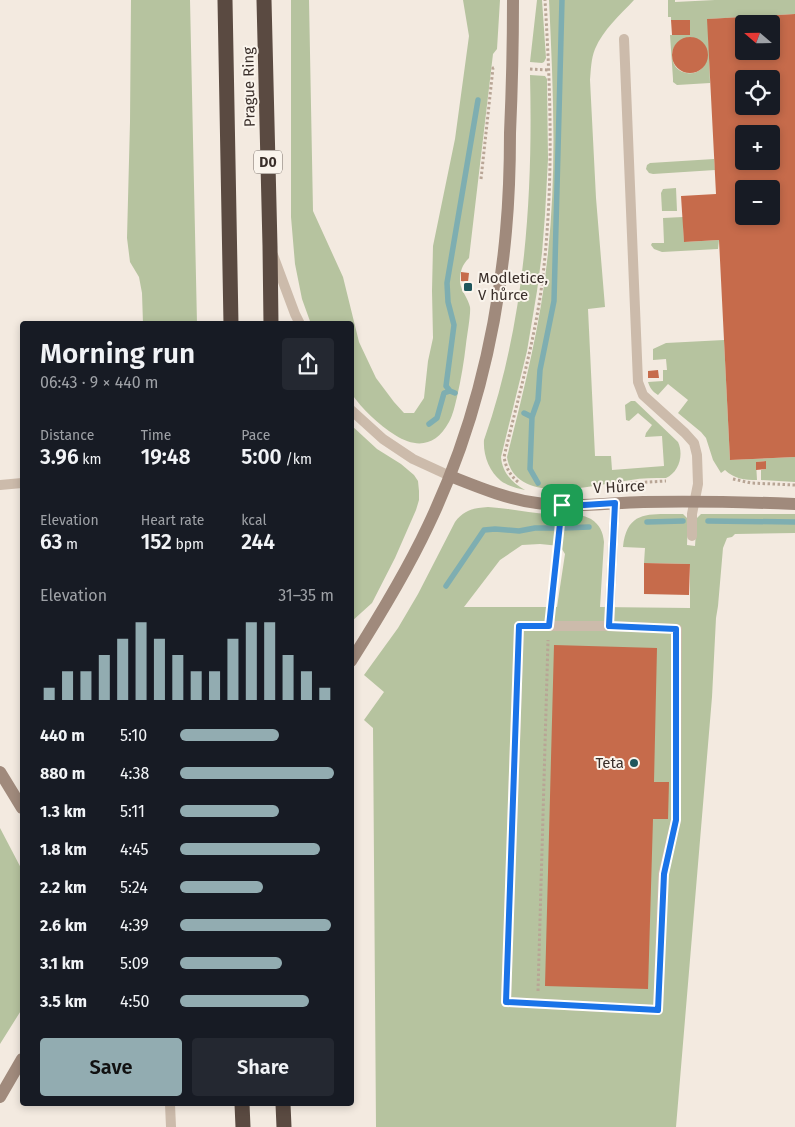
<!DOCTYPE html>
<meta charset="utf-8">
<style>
body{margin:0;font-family:"Fira Sans",sans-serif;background:#242831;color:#f1f3f6;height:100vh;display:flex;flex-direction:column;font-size:19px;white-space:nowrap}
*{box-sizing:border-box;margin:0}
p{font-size:16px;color:#9ea1a6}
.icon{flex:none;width:28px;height:28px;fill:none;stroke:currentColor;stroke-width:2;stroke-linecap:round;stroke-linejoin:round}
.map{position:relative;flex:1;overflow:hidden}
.details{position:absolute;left:20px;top:321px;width:334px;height:785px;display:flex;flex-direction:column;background:#171b24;border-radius:5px;box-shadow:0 2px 8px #0003}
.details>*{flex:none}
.needle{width:32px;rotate:290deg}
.tools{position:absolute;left:735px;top:15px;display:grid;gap:10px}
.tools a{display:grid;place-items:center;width:45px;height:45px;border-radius:5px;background:#171b24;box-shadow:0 2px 8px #0003;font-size:25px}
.pin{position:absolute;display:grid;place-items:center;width:42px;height:42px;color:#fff;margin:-21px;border-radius:10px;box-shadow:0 2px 8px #0006}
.round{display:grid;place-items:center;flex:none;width:52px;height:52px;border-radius:5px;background:#242831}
.head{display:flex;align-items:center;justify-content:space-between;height:85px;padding:0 20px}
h1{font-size:28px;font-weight:600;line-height:38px}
.stats{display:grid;grid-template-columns:repeat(3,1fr);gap:8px;height:85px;padding:5px 20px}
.stats div{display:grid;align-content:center}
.stats b{font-size:21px;font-weight:600}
.stats small{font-size:14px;font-weight:400}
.stats p{font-size:14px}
.chart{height:140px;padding:10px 20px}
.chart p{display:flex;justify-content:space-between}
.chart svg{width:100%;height:90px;margin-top:5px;stroke:#92acb1;stroke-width:6}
.button{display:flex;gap:10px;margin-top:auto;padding:10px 20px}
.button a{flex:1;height:58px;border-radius:5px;background:#92acb1;color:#111;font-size:20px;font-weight:600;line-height:58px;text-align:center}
.button a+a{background:#242831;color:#f1f3f6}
ul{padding:0 20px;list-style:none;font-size:16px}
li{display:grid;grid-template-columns:80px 60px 1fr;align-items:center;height:38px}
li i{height:12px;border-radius:6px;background:#92acb1}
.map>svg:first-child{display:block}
</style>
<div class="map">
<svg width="795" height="1127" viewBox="0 0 795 1127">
<rect width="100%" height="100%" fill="#f3eae0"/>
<path fill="#b6c39f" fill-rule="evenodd" d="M131 0H190L197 324H143L142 293 139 277 130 262 127 238 130 122Z
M291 0H309L313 211 343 277 359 342 376 378 394 402 404 413H414L424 398 428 361 433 338 432 291 433 246 455 139 469 36 463 0H500L497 49 493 54 469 258C462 265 460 271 460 282 461 291 468 298 470 307 471 313 467 336 466 344 464 362 461 379 457 397 455 405 453 415 449 422 436 446 417 449 395 435 379 425 362 409 351 393V324H311L302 299 295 264 291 217Z
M537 0H542L546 58 544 62 542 63 530 62Z
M549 0H634C620 15 603 30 595 49 591 59 591 69 590 80L596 198 605 307 588 309 595 456H611L612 470 664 466 662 436 645 437 646 433 652 425 638 413 629 421 626 420 625 405 631 401H635L678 442C684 455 679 472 666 478 654 478 642 478 631 480 598 484 515 508 507 457 524 390 541 323 548 253 557 169 553 84 549 0Z
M668 0H675V2L715 0H795V14L708 19 710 83 677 85 673 82V79L670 35H690V20H671V17H668ZM691 37C719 43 707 81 683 72 678 70 674 66 673 61 669 48 678 39 691 37Z
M530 75 545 76 547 79 548 159 545 215 542 253 537 291 527 351 501 457C502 472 512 483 525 490 517 488 508 486 501 481 489 471 483 455 484 440 525 323 533 198 530 75Z
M714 159 715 170 653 174 649 173 646 169 647 165 650 163Z
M676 188 677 211H662L661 193 663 189Z
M683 217 684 242 719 240 718 249 662 252 654 249 651 245 652 243H664L663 218Z
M724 340 730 460 795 457V482L761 480V470L766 469V461L756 462 757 480C745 480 734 479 725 470L721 473 713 460 706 438 701 432 678 413 688 400 668 384 658 395C652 391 650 388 648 382L663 381V370H667L666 359 653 360V349L666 343Z
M351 425 377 449 401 464 414 475 418 481 419 491V500L416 510 395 558 372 603 351 622Z
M488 507C508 508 529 513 549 514 563 515 579 512 591 519 600 525 603 532 604 542L600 607 690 608V564L644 563 645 548 623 547C627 508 652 515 683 514L688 519 687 545 695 546 697 518 701 514H795V533L735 534 732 537 727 538 723 548 718 606 716 618 712 697 676 1127H376L373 728 364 720 384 692 364 675 398 628 418 594 455 522C464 510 473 508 488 507ZM540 544 560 546 565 554 557 607H464L500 560 522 545Z
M0 828 22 870V1009L0 1044Z"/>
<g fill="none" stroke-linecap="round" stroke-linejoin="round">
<path stroke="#7eaeb1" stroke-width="5.5" d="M455 393 450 391 446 386 454 325 448 302 447 283 478 100
M524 413 532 417 530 469 538 483
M532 417 538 400 540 370 554 301 562 0
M429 424 437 418 444 393 450 391
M708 521 795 522
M647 522 683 521
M563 528 589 527
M446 586 484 530 495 529 519 531 535 528H556"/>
</g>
<path fill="#c66b4b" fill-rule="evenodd" d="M795 14V457L730 460 719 240 684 242 681 196 716 194 707 19ZM744 24H771V51H744ZM744 79H771V106H744ZM744 134H771V161H744ZM744 189H771V216H744Z
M671 20H690V35H672Z
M672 55a18 18 0 1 1 36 0a18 18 0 1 1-36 0Z
M461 272 469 273 468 282 461 281Z
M658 370 659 378H648V371Z
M766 461V469L756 470V462Z
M644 563 690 564 689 595 644 594Z
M554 645 657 648 654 782H669L668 819H653L648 989 545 986Z"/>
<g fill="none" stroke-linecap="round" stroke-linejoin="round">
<path stroke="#b8a595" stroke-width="3" stroke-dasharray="2.5 2.5" stroke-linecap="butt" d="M530 69 549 70
M481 179 493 68H496
M733 479 751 483 795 485
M518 482C510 475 506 468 504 457 517 402 533 347 541 291 554 194 551 97 545 0
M620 485 632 483 666 481
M550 611 560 521
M538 991 548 640"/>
<path stroke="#ccbbab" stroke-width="10" d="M624 39 638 382 643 395 685 433 694 443 697 455 698 484 692 514V536
M273 255 295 314 300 324
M351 410 383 439 413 459 450 476
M0 485 22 483
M519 626H609L677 629 676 820 663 874 658 1010 506 1002Z
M609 626 615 503
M170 1104 171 1127"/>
<path stroke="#a08a7c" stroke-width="12" d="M450 476C478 487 506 499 537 503 572 508 607 503 643 502 694 501 744 502 795 504
M351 661C379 617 406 573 428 526 472 434 497 332 506 231 509 198 510 165 510 133 512 88 513 44 513 0
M0 772 22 808
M0 1097 22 1059"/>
<path stroke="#5a4a41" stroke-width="15" d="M225 0 231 324
M264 0 270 246 271 324
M242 1104 243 1127
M283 1104 284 1127"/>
</g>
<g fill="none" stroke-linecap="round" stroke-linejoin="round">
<defs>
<path id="route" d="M615 503 609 626 676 629V820L664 874 658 1010 506 1002 519 626H549L562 505H584Z"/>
</defs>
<use href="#route" stroke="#fff" stroke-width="10"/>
<use href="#route" stroke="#1a73e8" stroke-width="6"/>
</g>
<g fill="#1f565c" stroke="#faf4ec" stroke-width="2">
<rect x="463" y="282" width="10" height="10" rx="2.5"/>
<circle cx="634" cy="763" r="5"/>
</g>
<g text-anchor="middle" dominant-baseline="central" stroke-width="4" stroke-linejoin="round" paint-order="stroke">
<rect fill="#faf4ec" stroke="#746a64" stroke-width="1" x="254" y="150.5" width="28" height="23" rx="4"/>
<g font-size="14" font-weight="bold" fill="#3a2f2a">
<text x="268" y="162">D0</text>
</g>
<g font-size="15" fill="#3a2f2a" stroke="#faf4ec">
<text transform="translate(249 87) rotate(-91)">Prague Ring</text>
<text transform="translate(619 487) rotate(-3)">V Hůrce</text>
</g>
<g font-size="15" fill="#3a2f2a" stroke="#faf4ec" text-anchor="start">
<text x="478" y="278">Modletice,<tspan x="478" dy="17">V hůrce</tspan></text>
<text x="624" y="763" text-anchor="end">Teta</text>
</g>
</g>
</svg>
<div class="tools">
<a><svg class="needle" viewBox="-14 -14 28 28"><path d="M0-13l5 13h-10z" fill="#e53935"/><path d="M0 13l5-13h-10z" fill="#9ea1a6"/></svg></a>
<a><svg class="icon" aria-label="locate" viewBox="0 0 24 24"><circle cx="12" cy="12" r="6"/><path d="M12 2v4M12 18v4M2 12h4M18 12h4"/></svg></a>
<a>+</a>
<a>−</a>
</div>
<div class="pin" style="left:562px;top:505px;background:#1e9e55"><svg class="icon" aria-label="arrive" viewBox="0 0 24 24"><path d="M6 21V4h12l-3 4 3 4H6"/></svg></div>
<section class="details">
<div class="head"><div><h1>Morning run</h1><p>06:43 · 9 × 440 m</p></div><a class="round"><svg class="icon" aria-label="share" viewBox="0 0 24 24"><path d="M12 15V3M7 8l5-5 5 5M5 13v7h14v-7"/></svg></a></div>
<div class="stats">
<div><p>Distance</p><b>3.96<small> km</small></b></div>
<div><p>Time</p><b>19:48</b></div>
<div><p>Pace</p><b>5:00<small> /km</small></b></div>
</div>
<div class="stats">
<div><p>Elevation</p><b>63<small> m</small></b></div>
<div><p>Heart rate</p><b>152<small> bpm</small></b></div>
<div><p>kcal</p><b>244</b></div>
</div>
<div class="chart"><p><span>Elevation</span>31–35 m</p>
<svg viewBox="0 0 160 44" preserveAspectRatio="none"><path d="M5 44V38M15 44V30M25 44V30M35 44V22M45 44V14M55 44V6M65 44V14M75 44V22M85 44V30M95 44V30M105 44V14M115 44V6M125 44V6M135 44V22M145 44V30M155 44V38"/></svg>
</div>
<ul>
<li><b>440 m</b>5:10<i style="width:64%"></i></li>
<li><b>880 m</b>4:38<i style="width:100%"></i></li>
<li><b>1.3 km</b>5:11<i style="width:64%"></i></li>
<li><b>1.8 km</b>4:45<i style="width:91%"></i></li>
<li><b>2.2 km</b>5:24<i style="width:54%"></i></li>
<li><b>2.6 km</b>4:39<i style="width:98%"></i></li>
<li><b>3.1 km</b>5:09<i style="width:66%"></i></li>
<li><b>3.5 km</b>4:50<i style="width:84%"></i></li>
</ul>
<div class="button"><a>Save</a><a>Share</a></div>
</section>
</div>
